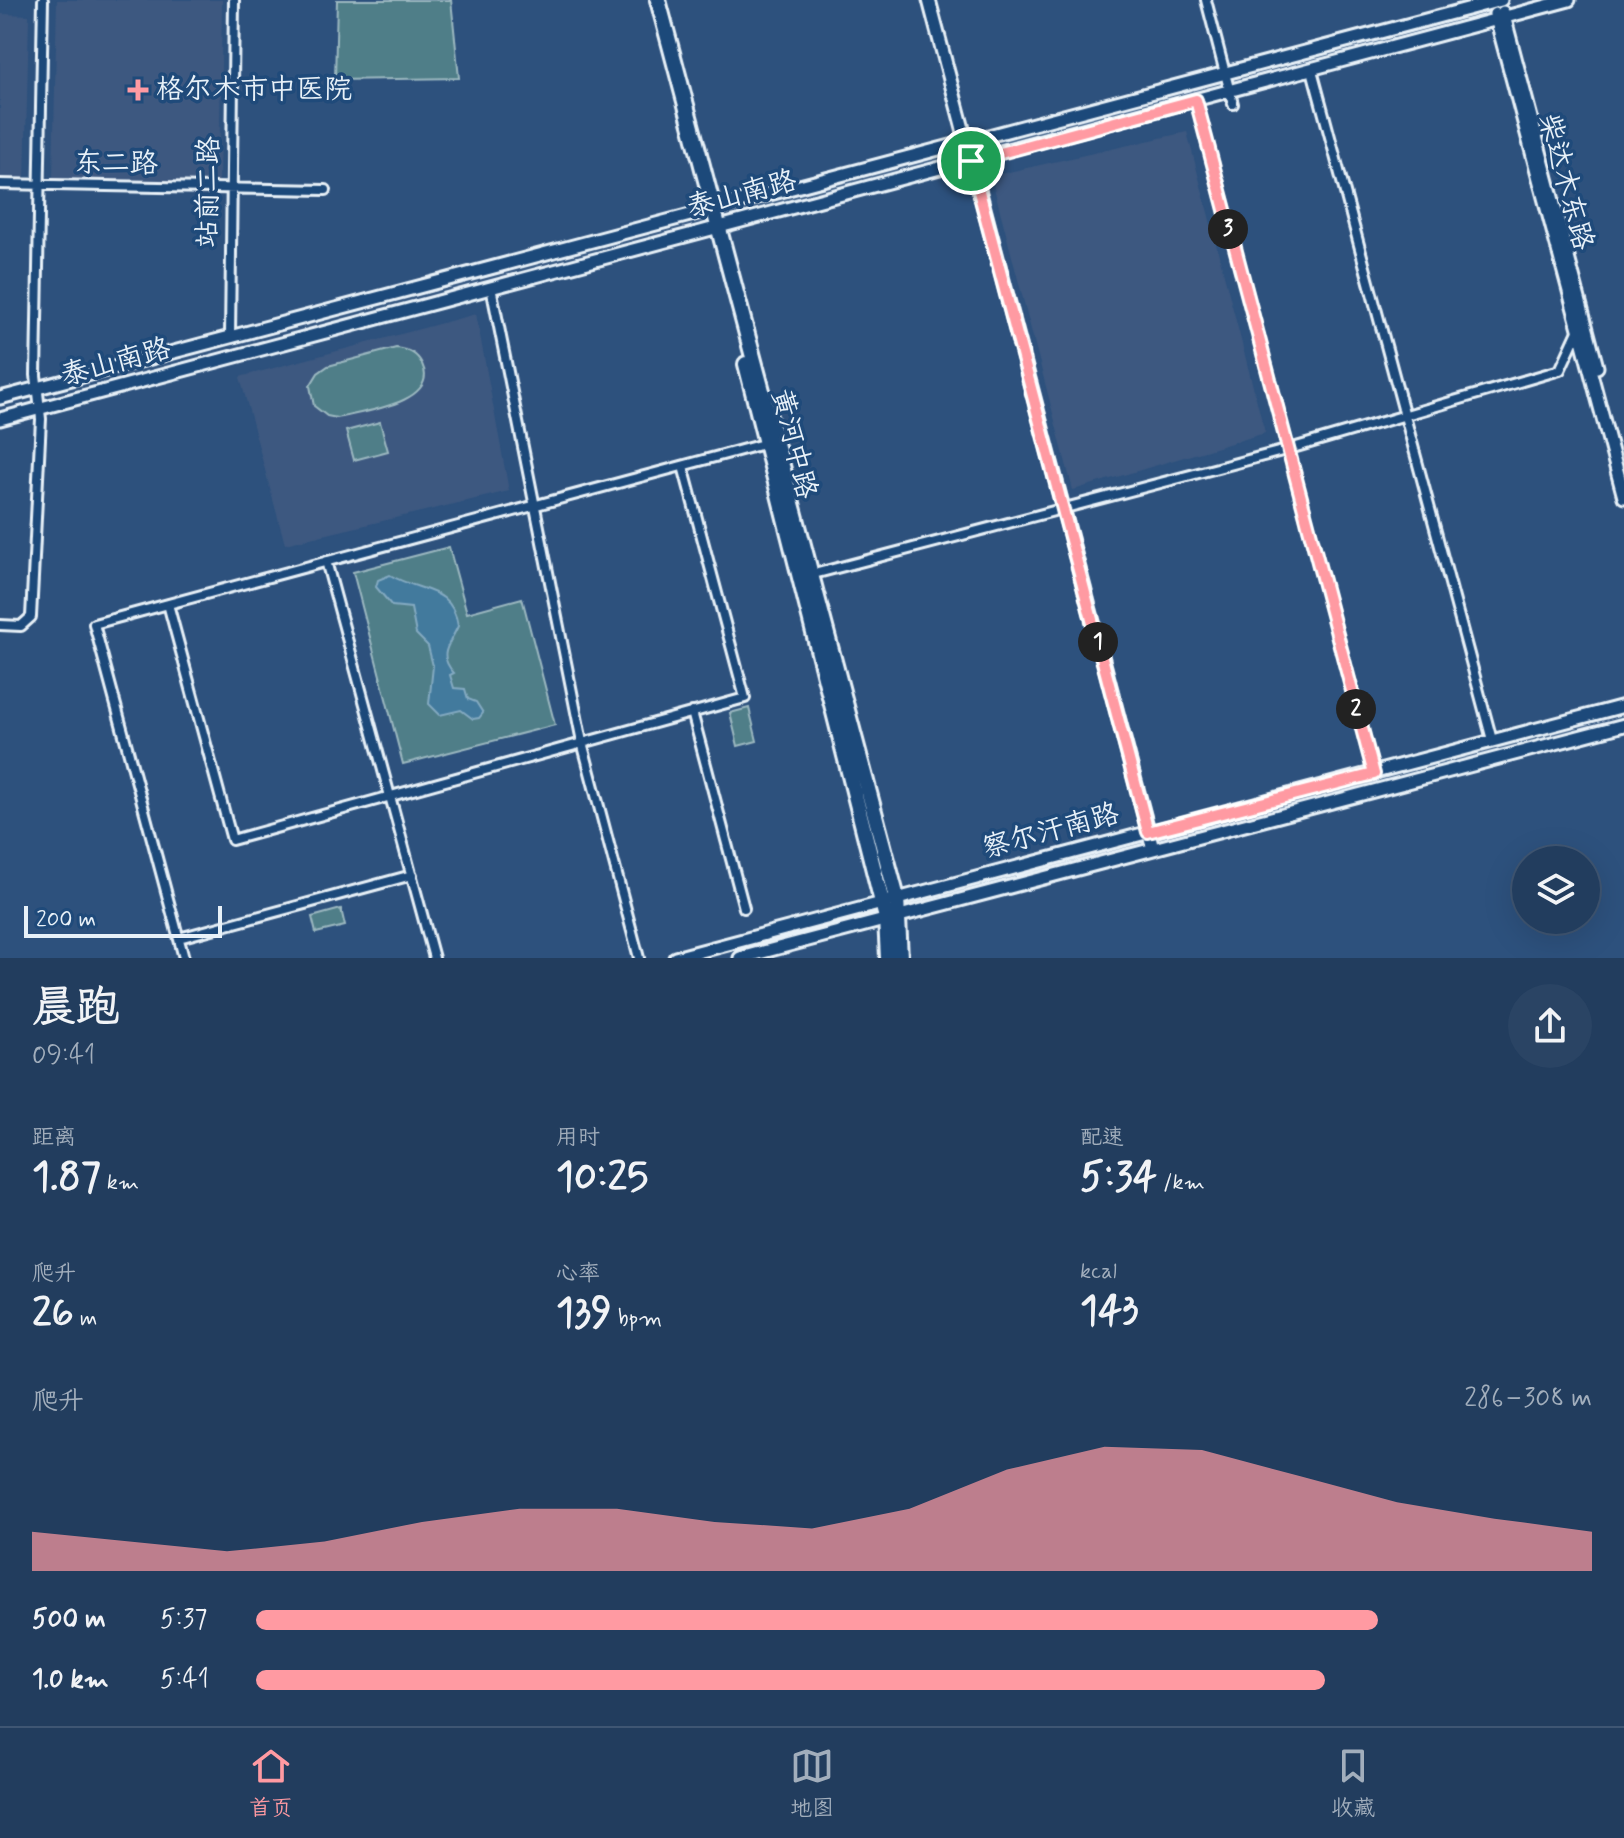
<!DOCTYPE html>
<html lang="zh">
<meta charset="utf-8">
<style>
body{margin:0;font-family:Mynerve,"LXGW WenKai TC",sans-serif;background:#2a4464;color:#f1f3f6;height:100vh;display:flex;flex-direction:column;font-size:30px;white-space:nowrap}
*{box-sizing:border-box;margin:0}
p{font-size:26px;color:#a2aebc}
.icon{flex:none;width:44px;height:44px;fill:none;stroke:currentColor;stroke-width:2;stroke-linecap:round;stroke-linejoin:round}
.map{position:relative;height:958px;overflow:hidden}
.details{display:flex;flex-direction:column;background:#223d5e;flex:1}
.details>*{flex:none}
.fabs{position:absolute;left:1512px;top:846px;display:grid;gap:16px}
.fabs a{display:grid;place-items:center;width:88px;height:88px;border-radius:50%;background:#223d5e;box-shadow:0 8px 32px #0002,0 0 0 2px #3f5673;font-size:40px}
.scale{position:absolute;left:24px;bottom:20px;width:198px;box-sizing:border-box;padding-left:8px;border:4px solid #e8f1f8;border-top:0;font-size:22px;line-height:28px;white-space:nowrap;color:#e8f1f8;-webkit-text-stroke:6px #1f4a7a;paint-order:stroke}
.pin{position:absolute;display:grid;place-items:center;width:68px;height:68px;color:#fff;margin:-34px;border:4px solid #fff;border-radius:50%;box-shadow:0 2px 8px #0007}
.km{position:absolute;width:40px;height:40px;margin:-20px;border-radius:50%;background:#222;color:#fff;font-size:22px;line-height:40px;text-align:center}
.round{display:grid;place-items:center;flex:none;width:84px;height:84px;border-radius:42px;background:#2a4464}
.overview{display:flex;align-items:center;justify-content:space-between;height:136px;padding:0 32px}
h1{font-size:44px;font-weight:800;line-height:60px}
.metrics{display:grid;grid-template-columns:repeat(3,1fr);gap:12px;height:136px;padding:8px 32px}
.metrics div{display:grid;align-content:center}
.metrics b{font-size:40px;font-weight:800}
.metrics small{font-size:22px;font-weight:400}
.metrics p{font-size:22px}
.chart{height:224px;padding:16px 32px}
.chart p{display:flex;justify-content:space-between}
.chart svg{width:100%;height:144px;margin-top:8px;fill:#ff9aa2;opacity:.7}
ul{padding:0 32px;list-style:none;font-size:26px}
li{display:grid;grid-template-columns:128px 96px 1fr;align-items:center;height:60px}
li i{height:20px;border-radius:10px;background:#ff9aa2}
.tab-bar{display:flex;justify-content:space-around;align-items:center;height:112px;border-top:2px solid #3f5673;background:#223d5e;font-size:22px;color:#a2aebc}
.tab-bar a{display:grid;justify-items:center;gap:4px}
.tab-bar .on{color:#ff9aa2}
.map>svg:first-child{display:block}
</style>
<div class="map">
<svg width="1624" height="958" viewBox="0 0 1624 958">
<rect width="100%" height="100%" fill="#2d517d"/>
<filter id="ink" filterUnits="userSpaceOnUse"><feTurbulence type="fractalNoise" baseFrequency=".0125" numOctaves="2"/><feDisplacementMap in="SourceGraphic" scale="16" xChannelSelector="R" yChannelSelector="G"/><feConvolveMatrix kernelMatrix="1 2 1 2 8 2 1 2 1" color-interpolation-filters="sRGB"/></filter>
<g filter="url(#ink)">
<path fill="#3e5980" d="M57 0H222L219 182 53 179Z
M0 14 29 15 25 178 0 177Z
M1187 132 1265 433 1073 490 991 176Z
M476 314 509 491 285 544 240 377Z"/>
<path fill="#4f7e88" stroke="#9cb8c0" stroke-width="2" d="M337 0H451L459 78 335 80Z
M396 348C407 349 417 353 422 364 441 403 361 412 337 418L327 416 314 406 310 386 318 373 328 366Z
M380 422 388 451 354 460 346 431Z
M449 547 467 613 522 598 555 725 403 764 353 572Z
M749 708 757 741 738 746 730 713Z
M341 909 345 926 316 933 312 917Z"/>
<path fill="#427a9d" stroke="#84aac1" stroke-width="2" d="M390 575C420 593 452 585 458 626 449 646 437 654 454 673L450 675 454 688 465 689 468 699 476 702 483 713 479 718 473 719 461 710 440 715 429 704 433 666 428 646 416 634 411 608 392 606 376 587 378 580Z"/>
<g fill="none" stroke-linecap="round" stroke-linejoin="round">
<defs>
<path id="street" d="M1206 0 1233 104
M1312 70 1492 740
M1196 100 1374 774
M0 184 326 190
M491 287 582 742 639 958
M230 336 234 0
M326 561 434 958
M810 575 1286 450 1560 370 1579 329
M168 604 232 840 745 698 683 466
M0 625 21 626 31 617 41 419 36 375 43 0
M692 712 744 908
M179 938 412 875
M184 958 94 624 767 443"/>
<path id="secondary" d="M929 0 1153 849
M1503 12 1597 367
M1495 14 1624 497
M0 398 1501 0
M0 419 1569 0
M675 958 1624 706
M740 958 1624 725"/>
<path id="highway" d="M658 0 897 898 900 958
M746 364 886 918 888 958"/>
</defs>
<use href="#street" stroke="#e8f1f8" stroke-width="14"/>
<use href="#secondary" stroke="#e8f1f8" stroke-width="17"/>
<use href="#highway" stroke="#e8f1f8" stroke-width="20"/>
<use href="#street" stroke="#1f4a7a" stroke-width="8"/>
<use href="#secondary" stroke="#1f4a7a" stroke-width="11"/>
<use href="#highway" stroke="#1f4a7a" stroke-width="14"/>
</g>
</g>
<g fill="none" stroke-linecap="round" stroke-linejoin="round" filter="url(#ink)">
<defs>
<path id="route" d="M1196 100 1374 774 1148 832 971 161Z"/>
</defs>
<use href="#route" stroke="#fff" stroke-width="16"/>
<use href="#route" stroke="#ff9aa2" stroke-width="10"/>
</g>
<path fill="#ff9aa2" stroke="#1f4a7a" stroke-width="3" d="M134 78h8v8h8v8h-8v8h-8v-8h-8v-8h8z"/>
<g text-anchor="middle" dominant-baseline="central" stroke-width="7" stroke-linejoin="round" paint-order="stroke">
<g font-size="28" fill="#e8f1f8" stroke="#1f4a7a" text-anchor="start">
<text x="156" y="90">格尔木市中医院</text>
</g>
<g font-size="28" fill="#e8f1f8" stroke="#1f4a7a">
<text transform="translate(116 164) rotate(1)">东二路</text>
<text transform="translate(1565 182) rotate(75)">柴达木东路</text>
<text transform="translate(209 192) rotate(-89)">站前二路</text>
<text transform="translate(742 195) rotate(-15)">泰山南路</text>
<text transform="translate(116 363) rotate(-15)">泰山南路</text>
<text transform="translate(793 444) rotate(76)">黄河中路</text>
<text transform="translate(1051 832) rotate(-15)">察尔汗南路</text>
</g>
</g>
</svg>
<div class="fabs">
<a><svg class="icon" aria-label="layers" viewBox="0 0 24 24"><path d="M12 4l9 5-9 5-9-5zM3 14l9 5 9-5"/></svg></a>
</div>
<div class="scale">200 m</div>
<div class="pin" style="left:971px;top:161px;background:#1e9e55"><svg class="icon" aria-label="arrive" viewBox="0 0 24 24"><path d="M6 21V4h12l-3 4 3 4H6"/></svg></div>
<b class="km" style="left:1098px;top:642px">1</b>
<b class="km" style="left:1356px;top:709px">2</b>
<b class="km" style="left:1228px;top:229px">3</b>
</div>
<section class="details">
<div class="overview"><div><h1>晨跑</h1><p>09:41</p></div><a class="round"><svg class="icon" aria-label="share" viewBox="0 0 24 24"><path d="M12 15V3M7 8l5-5 5 5M5 13v7h14v-7"/></svg></a></div>
<div class="metrics">
<div><p>距离</p><b>1.87<small> km</small></b></div>
<div><p>用时</p><b>10:25</b></div>
<div><p>配速</p><b>5:34<small> /km</small></b></div>
</div>
<div class="metrics">
<div><p>爬升</p><b>26<small> m</small></b></div>
<div><p>心率</p><b>139<small> bpm</small></b></div>
<div><p>kcal</p><b>143</b></div>
</div>
<div class="chart"><p><span>爬升</span>286–308 m</p>
<svg viewBox="0 0 160 44" preserveAspectRatio="none"><path d="M0 44V32L10 35L20 38L30 35L40 29L50 25L60 25L70 29L80 31L90 25L100 13L110 6L120 7L130 15L140 23L150 28L160 32V44z"/></svg>
</div>
<ul>
<li><b>500 m</b>5:37<i style="width:84%"></i></li>
<li><b>1.0 km</b>5:41<i style="width:80%"></i></li>
</ul>
</section>
<nav class="tab-bar">
<a class="on"><svg class="icon" aria-label="home" viewBox="0 0 24 24"><path d="M3 11l9-7 9 7M6 9v11h12V9"/></svg>首页</a>
<a><svg class="icon" aria-label="map" viewBox="0 0 24 24"><path d="M3 6l6-2 6 2 6-2v14l-6 2-6-2-6 2zM9 4v14M15 6v14"/></svg>地图</a>
<a><svg class="icon" aria-label="saved" viewBox="0 0 24 24"><path d="M7 4h10v16l-5-4-5 4z"/></svg>收藏</a>
</nav>
